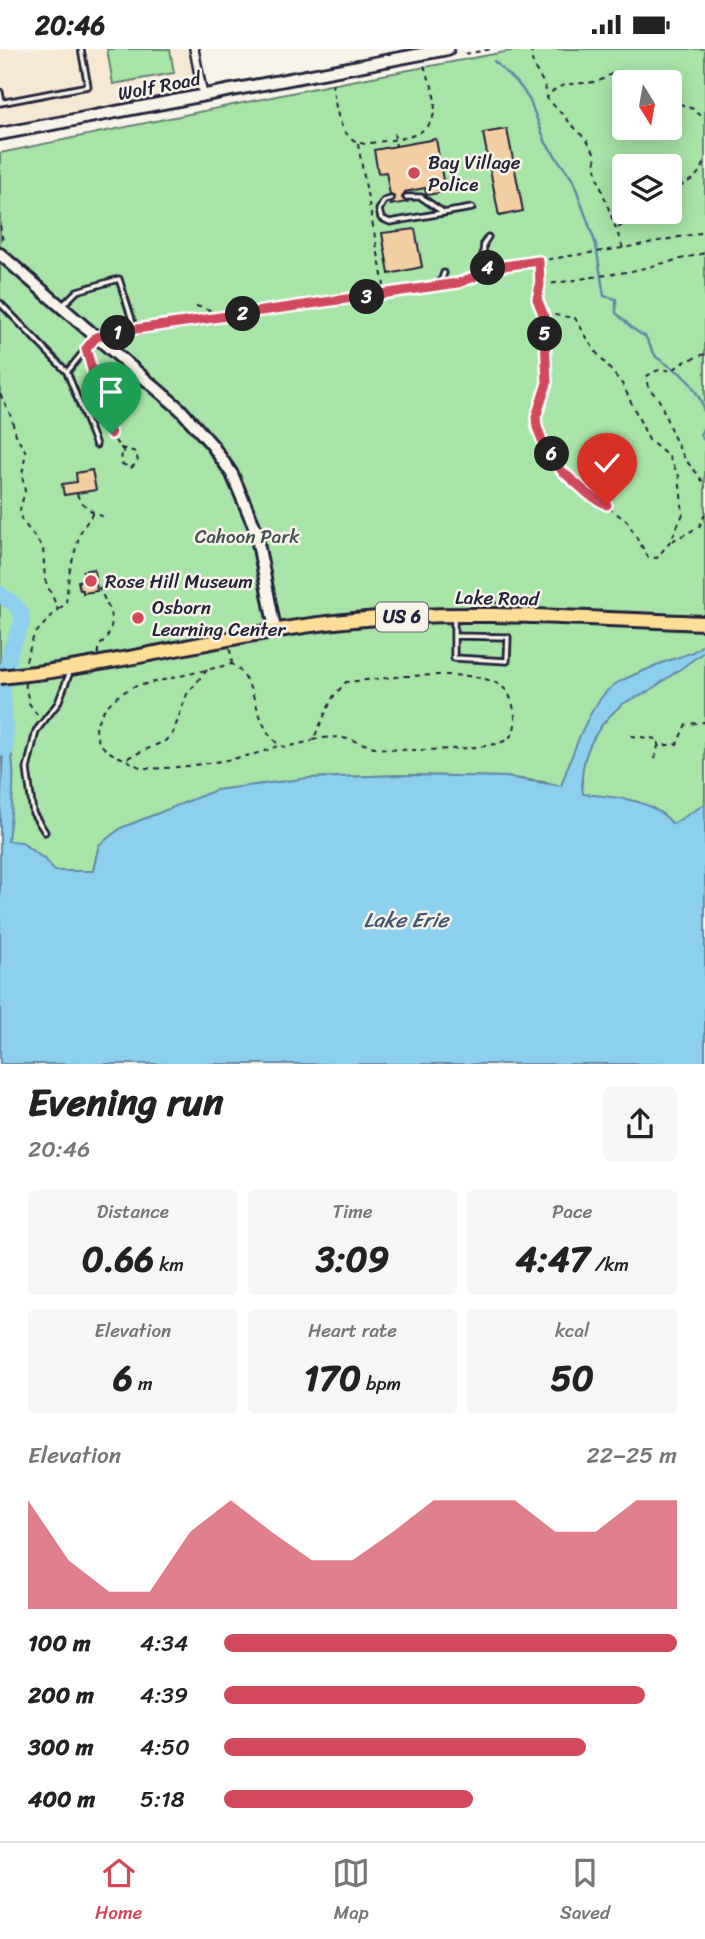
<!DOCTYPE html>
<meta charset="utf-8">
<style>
body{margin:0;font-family:Sriracha,sans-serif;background:#f6f6f6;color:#222;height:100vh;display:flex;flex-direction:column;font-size:26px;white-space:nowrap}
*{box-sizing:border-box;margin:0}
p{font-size:23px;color:#767676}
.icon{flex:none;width:38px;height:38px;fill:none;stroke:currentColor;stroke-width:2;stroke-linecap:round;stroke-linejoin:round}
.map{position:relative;height:1015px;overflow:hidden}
.drawer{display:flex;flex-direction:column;background:#fff;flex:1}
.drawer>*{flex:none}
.needle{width:46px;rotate:169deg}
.tools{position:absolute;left:612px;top:21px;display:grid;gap:14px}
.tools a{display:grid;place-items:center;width:70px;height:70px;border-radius:7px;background:#fff;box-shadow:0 4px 18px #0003;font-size:35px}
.pin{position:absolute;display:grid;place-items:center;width:60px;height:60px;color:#fff;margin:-72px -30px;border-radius:50% 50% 50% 0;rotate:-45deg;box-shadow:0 0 7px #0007}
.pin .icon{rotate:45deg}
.km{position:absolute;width:35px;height:35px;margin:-18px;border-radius:50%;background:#222;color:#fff;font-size:19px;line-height:35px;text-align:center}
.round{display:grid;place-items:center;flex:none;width:74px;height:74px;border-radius:7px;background:#f6f6f6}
.summary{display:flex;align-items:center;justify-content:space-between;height:119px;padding:0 28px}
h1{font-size:38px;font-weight:800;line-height:52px}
.metrics{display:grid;grid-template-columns:repeat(3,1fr);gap:10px;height:119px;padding:7px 28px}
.metrics div{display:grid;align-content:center;border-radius:7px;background:#f6f6f6;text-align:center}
.metrics b{font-size:35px;font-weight:800}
.metrics small{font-size:19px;font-weight:400}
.metrics p{font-size:19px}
.chart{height:196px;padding:14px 28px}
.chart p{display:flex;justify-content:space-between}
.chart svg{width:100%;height:126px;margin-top:7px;fill:#d1495b;opacity:.7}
ul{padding:0 28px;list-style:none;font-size:23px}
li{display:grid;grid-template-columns:112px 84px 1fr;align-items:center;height:52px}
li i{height:18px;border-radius:9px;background:#d1495b}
.status{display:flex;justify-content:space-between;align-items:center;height:49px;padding:0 35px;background:#fff;direction:ltr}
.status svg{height:19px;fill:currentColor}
.tabs{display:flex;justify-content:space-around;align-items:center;height:98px;border-top:2px solid #e0e0e0;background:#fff;font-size:19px;color:#767676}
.tabs a{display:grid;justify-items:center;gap:4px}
.tabs .on{color:#d1495b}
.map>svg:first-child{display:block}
</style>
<div class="status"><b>20:46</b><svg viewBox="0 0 49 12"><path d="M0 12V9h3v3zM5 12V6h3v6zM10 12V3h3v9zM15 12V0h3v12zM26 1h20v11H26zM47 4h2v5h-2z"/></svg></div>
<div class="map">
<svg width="705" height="1015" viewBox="0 0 705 1015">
<rect width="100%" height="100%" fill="#f7f3e8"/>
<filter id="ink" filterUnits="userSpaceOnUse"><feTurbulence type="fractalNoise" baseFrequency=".0143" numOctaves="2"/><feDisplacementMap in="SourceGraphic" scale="14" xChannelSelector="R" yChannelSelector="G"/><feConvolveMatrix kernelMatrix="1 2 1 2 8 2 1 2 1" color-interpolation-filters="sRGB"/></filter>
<g filter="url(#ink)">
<path fill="#f6e8d3" d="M0 0H191L196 31 193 39 186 43 0 76Z"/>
<path fill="#a8e3a8" stroke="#658272" stroke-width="2" fill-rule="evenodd" d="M107 0H170L174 24 113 35Z
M521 0H705V805L544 733 506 728 403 726 309 729 99 796 93 822H54C42 807 28 795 8 793L0 691V104L330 36ZM625 33H670V79H625ZM625 117H670V163H625Z"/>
<path fill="#8dd0ee" stroke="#628aa6" stroke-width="2" d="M705 593V602C686 616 667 630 647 643 638 649 626 651 619 658 593 681 578 711 583 745 616 748 651 749 673 775L705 755V1015H0V769L3 701 0 681 5 678C19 716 12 753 8 792L22 793C32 804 46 807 54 822H93L99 796 121 779 216 741 309 729 403 726 506 728 561 737C572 707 589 651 617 634 631 626 647 621 662 614 677 607 694 607 705 593Z"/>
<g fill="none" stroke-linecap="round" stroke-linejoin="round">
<path stroke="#628aa6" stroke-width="2.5" d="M494 12 521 38 530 52 546 94 573 131 596 196 604 247 616 250V264C626 272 632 282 645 287L656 308 680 324 691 335 701 352 705 366
M705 376 700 386 705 392"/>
<path stroke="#8dd0ee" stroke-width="16" d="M0 545 14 555 22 565V574L11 599 3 641 6 700"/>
</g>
<path fill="#f3cea3" stroke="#22223b" stroke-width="2" d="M507 80 523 162 499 167 483 84Z
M436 90 445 143 426 146 425 139 405 143 402 149 407 153 391 156 395 148 390 146 386 123 378 124 374 101Z
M415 180 422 218 389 225 382 184Z
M92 421 96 441 64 446 62 435 77 433 76 424Z
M94 520 97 542 83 544V541H80L78 532 84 531 83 522Z"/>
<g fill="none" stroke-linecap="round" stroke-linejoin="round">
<defs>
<path id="lane" d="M0 43 2 53
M0 54 88 37 81 0
M406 148H421L444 164
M391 150 384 152 379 161 381 169 390 173 472 159
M440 236 444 224
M0 254 67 323 94 290
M63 256 77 242 119 230 135 280
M101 287 465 233 482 220 484 194 488 188
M86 300 111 385
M67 323 96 396
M454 587 508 588 507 612 454 609V569
M45 783 33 764 27 720 36 682 58 654 70 623"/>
<path id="street" d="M194 0 203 46"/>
<path id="secondary" d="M0 85 448 0
M0 205 180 360 212 396 232 425 255 479 275 580"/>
<path id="primary" d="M44 623C148 609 249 581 354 571 470 560 589 570 705 574"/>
</defs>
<use href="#lane" stroke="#22223b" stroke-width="9"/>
<use href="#street" stroke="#22223b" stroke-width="12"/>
<use href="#secondary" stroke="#22223b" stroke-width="16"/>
<use href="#primary" stroke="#22223b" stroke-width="18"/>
<path stroke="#22223b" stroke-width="2" stroke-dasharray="5 5" stroke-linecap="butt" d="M532 0C529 23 545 25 547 48
M465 5 492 0
M332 34C336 56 337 91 365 95 402 88 444 92 433 41 431 32 426 25 424 15
M670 51 693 60 705 70
M394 84 396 97
M358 95 384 237
M670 142C687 133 697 131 705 113
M0 176 3 193
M618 179 641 163
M623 199 597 128 595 105 588 93 547 49C558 31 577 36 594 33 603 32 610 24 619 22L645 33
M539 212 540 236 537 250 544 267 547 334 536 368 540 388 571 432 627 472 648 508 657 509 671 491 683 465 679 427 669 408 649 391 623 336 595 302 575 269 542 264
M489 219 623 199 705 183
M542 236 632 222 705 204
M196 257 214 262V265
M705 305 686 312 671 322C661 319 656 321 647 327 645 342 656 343 661 355 668 374 675 394 686 411 693 421 701 427 705 438
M0 345 10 365 17 389 26 403 22 426 25 442 20 461 21 470 43 499 45 531 58 560 34 586 25 615
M115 392 125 404
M121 399 136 403 138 413 131 419 122 415Z
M77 445C80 455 95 466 105 468
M672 492 699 478 705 465
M493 553 505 556
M59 560 66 554 69 524 80 484 94 462
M230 600 232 615
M98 605V598C120 578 111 563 99 539L115 536
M207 621 187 645 173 684 165 692 125 710C75 694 98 655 133 638L232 615C259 631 255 689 285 698L312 692
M405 627C432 627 499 619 510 648 515 660 519 679 509 689 496 702 407 702 387 700 356 697 348 682 313 691L333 648 346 633Z
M25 634 29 654 38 667
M631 687 658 690V696
M655 710 658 697 677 695 686 675 705 673
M127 711C133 715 139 719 147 719 170 722 258 708 277 697"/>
<use href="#lane" stroke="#f7f3e8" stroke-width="3.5"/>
<use href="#street" stroke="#f7f3e8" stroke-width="7"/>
<use href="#secondary" stroke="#f7f3e8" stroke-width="10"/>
<use href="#primary" stroke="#fedd96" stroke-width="12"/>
<defs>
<path id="primary-bridge" d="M0 628 44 623"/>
</defs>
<use href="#primary-bridge" stroke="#22223b" stroke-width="18" stroke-linecap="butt"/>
<use href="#primary-bridge" stroke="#fedd96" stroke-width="12"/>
</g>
</g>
<g fill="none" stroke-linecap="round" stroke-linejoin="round" filter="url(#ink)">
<defs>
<path id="route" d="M111 385 86 300 96 288 136 280 458 234 474 228 482 220 539 212 540 236 537 250 544 267 547 334 536 368 537 378 544 396 562 422 588 445 607 456"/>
</defs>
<use href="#route" stroke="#fff" stroke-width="14"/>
<use href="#route" stroke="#d1495b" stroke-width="9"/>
</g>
<g fill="#d1495b" stroke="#f7f3e8" stroke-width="2.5">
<circle cx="414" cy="124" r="7"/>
<circle cx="91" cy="532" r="7"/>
<circle cx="138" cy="569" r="7"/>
</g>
<g text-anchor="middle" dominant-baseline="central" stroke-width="5" stroke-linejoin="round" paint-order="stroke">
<rect fill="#f7f3e8" stroke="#62616f" stroke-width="2" x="376" y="553.5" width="52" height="29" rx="5"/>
<g font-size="18" font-weight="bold" fill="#22223b">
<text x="402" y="568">US 6</text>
</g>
<g font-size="19" fill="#22223b" stroke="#f7f3e8">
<text transform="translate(159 37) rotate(-11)">Wolf Road</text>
<text transform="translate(497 549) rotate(1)">Lake Road</text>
</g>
<g font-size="19" fill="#22223b" stroke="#f7f3e8" text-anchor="start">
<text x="428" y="113">Bay Village<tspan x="428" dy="22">Police</tspan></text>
<text x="105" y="532">Rose Hill Museum</text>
<text x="152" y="558">Osborn<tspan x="152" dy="22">Learning Center</tspan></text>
</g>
<g font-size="19" fill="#445256" stroke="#f7f3e8">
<text x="247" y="487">Cahoon Park</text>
</g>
<g font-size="21" font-style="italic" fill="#425671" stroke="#f7f3e8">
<text x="406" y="871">Lake Erie</text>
</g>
</g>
</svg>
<div class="tools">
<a><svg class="needle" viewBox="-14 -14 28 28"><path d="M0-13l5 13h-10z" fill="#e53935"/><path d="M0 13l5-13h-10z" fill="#767676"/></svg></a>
<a><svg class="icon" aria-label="layers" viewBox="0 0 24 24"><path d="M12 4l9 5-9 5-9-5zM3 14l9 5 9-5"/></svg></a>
</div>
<div class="pin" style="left:111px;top:385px;background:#1e9e55"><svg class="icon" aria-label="arrive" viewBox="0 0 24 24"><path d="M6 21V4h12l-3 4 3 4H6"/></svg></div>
<div class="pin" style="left:607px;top:456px;background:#d93025"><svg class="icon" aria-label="check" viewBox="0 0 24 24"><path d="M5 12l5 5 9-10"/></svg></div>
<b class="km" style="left:118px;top:284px">1</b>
<b class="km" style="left:243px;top:265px">2</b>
<b class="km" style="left:367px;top:248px">3</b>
<b class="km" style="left:488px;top:219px">4</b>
<b class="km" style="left:545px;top:285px">5</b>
<b class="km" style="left:552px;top:405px">6</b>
</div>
<section class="drawer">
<div class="summary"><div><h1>Evening run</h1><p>20:46</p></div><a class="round"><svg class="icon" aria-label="share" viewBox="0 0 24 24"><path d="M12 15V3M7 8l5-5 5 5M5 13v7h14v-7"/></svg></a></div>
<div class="metrics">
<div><p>Distance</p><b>0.66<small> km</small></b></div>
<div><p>Time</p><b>3:09</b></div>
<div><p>Pace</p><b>4:47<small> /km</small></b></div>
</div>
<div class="metrics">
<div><p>Elevation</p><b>6<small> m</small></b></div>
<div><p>Heart rate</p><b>170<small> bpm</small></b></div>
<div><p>kcal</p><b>50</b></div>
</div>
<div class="chart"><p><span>Elevation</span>22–25 m</p>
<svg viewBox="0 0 160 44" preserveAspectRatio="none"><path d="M0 44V6L10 27L20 38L30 38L40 17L50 6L60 17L70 27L80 27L90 17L100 6L110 6L120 6L130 17L140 17L150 6L160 6V44z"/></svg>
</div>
<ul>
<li><b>100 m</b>4:34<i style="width:100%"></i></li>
<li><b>200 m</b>4:39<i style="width:93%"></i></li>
<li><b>300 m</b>4:50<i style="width:80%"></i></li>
<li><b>400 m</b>5:18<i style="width:55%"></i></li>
</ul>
</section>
<nav class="tabs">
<a class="on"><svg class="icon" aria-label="home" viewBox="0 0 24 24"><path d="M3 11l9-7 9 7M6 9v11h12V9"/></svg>Home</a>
<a><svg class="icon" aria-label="map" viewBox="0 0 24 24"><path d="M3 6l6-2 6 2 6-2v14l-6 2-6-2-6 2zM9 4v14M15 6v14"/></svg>Map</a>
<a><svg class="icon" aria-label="saved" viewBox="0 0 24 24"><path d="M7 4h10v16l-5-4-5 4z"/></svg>Saved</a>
</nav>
